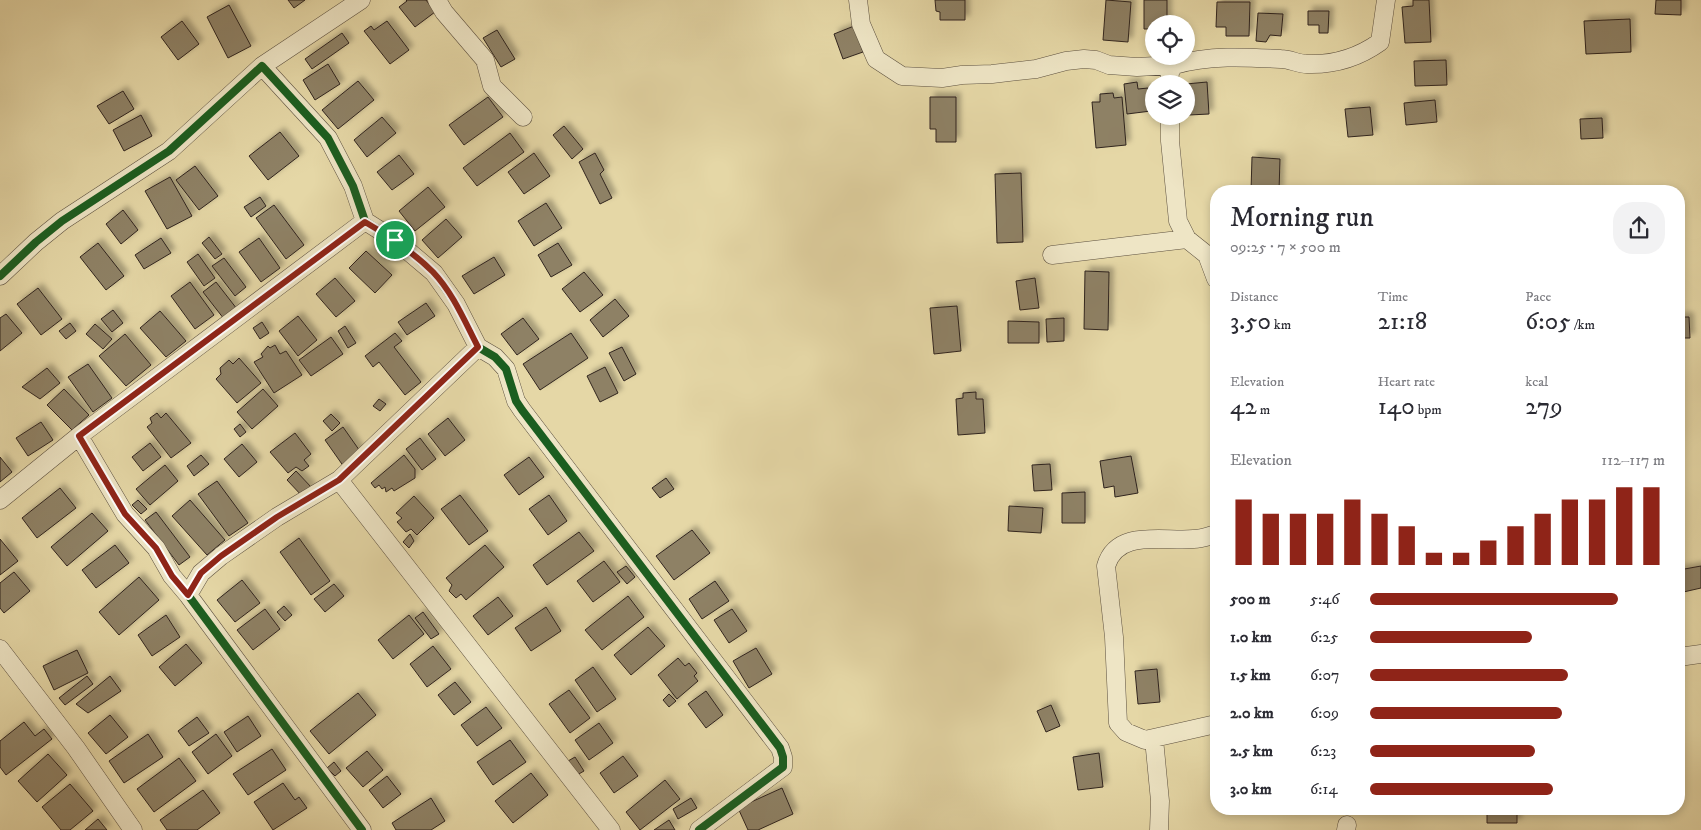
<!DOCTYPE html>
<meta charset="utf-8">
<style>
body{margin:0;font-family:"IM FELL DW Pica",serif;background:#f2f2f3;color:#2b2b33;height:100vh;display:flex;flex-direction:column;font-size:19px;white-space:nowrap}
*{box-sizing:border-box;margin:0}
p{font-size:16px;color:#7c7c81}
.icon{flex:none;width:28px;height:28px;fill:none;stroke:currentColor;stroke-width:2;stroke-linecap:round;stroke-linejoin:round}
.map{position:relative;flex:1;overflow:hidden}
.drawer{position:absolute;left:1210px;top:185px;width:475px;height:630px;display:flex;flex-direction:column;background:#fff;border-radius:20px;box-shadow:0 2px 8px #0003}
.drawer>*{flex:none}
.tools{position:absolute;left:1145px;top:15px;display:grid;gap:10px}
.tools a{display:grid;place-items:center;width:50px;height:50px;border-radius:50%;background:#fff;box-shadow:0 2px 8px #0003;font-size:25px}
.pin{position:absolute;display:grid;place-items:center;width:42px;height:42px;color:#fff;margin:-21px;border:2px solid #fff;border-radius:50%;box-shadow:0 1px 5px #0007}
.round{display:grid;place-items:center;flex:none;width:52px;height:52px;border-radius:20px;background:#f2f2f3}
.headline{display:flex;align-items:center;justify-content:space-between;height:85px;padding:0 20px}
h1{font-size:28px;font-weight:600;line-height:38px}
.figures{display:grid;grid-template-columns:repeat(3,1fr);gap:8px;height:85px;padding:5px 20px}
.figures div{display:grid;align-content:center}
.figures b{font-size:25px;font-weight:600}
.figures small{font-size:14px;font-weight:400}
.figures p{font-size:14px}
.chart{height:140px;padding:10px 20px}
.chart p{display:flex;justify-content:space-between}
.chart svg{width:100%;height:90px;margin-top:5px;stroke:#8f2418;stroke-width:6}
ul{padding:0 20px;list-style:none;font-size:16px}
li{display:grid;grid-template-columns:80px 60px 1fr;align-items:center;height:38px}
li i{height:12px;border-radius:6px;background:#8f2418}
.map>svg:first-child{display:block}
</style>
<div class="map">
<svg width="1701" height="830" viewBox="0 0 1701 830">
<defs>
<filter id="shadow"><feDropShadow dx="4.5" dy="-4.5" stdDeviation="2.5" flood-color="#0004"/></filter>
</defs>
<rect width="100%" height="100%" fill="#e5d7a6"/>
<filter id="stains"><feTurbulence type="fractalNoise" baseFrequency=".004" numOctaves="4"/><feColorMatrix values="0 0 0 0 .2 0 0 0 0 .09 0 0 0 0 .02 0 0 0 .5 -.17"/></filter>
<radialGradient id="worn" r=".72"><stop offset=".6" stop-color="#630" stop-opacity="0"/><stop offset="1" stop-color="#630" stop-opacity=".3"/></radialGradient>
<path fill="#8e8165" stroke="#30241e" filter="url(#shadow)" d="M288 0H305L294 8Z
M406 0H426L435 12 415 27 399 7 407 1Z
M935 0H965V20H940V12L936 11Z
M1106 0 1131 2 1128 42 1103 40Z
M1144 0H1167V24L1162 22V24H1154V29H1144Z
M1413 0H1429L1431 42 1405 43 1402 7 1413 6Z
M1656 0H1681V15L1655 14Z
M1217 2H1250L1249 36H1226V27H1216Z
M229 5 251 46 228 58 207 17Z
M1308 11H1329L1328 33H1319V25H1308Z
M1258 13 1283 14 1281 36 1270 35 1266 42 1256 41Z
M1630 19 1631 52 1586 54 1584 21Z
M182 21 199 44 178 60 161 37Z
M387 21 409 50 390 64 364 31 371 26 374 30Z
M854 26 863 52 843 59 834 34Z
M497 30 515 59 501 67 483 38Z
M342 33 349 43 312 69 305 59Z
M1446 60 1447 85 1415 86 1414 61Z
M328 64 340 84 315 100 303 80Z
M358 81 374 100 338 129 322 110Z
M1137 82 1138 89 1148 88 1151 111 1127 114 1124 84Z
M1207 82 1209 114 1189 115 1186 84Z
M123 91 134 109 109 124 97 106Z
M1113 93 1114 98 1122 97 1126 145 1096 148 1092 102H1100V94Z
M488 97 503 117 464 145 449 125Z
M930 97H956V142H936V129H930Z
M1435 100 1437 122 1406 125 1404 103Z
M1370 107 1373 135 1348 137 1345 109Z
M141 115 152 136 124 151 113 130Z
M382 117 396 133 367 157 354 140Z
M1602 118 1603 138 1581 139 1580 119Z
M564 126 583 149 572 159 553 135Z
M280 132 299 156 268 180 249 156Z
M510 133 524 152 477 186 463 168Z
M534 153 550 176 524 194 508 172Z
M595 153 604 170 600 174 612 198 600 204 579 162Z
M399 155 414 174 392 190 377 172Z
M1252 157 1280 159 1279 191H1251Z
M195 166 218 196 199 210 176 180Z
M1021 173 1023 242 997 243 995 174Z
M170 177 192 216 167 229 145 191Z
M428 187 445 207 415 231 399 211Z
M260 197 266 206 251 217 244 207Z
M546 203 562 228 534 246 518 221Z
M274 205 304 245 286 259 256 218Z
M123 210 138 230 121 244 106 224Z
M446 219 462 237 438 258 422 240Z
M209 237 222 254 215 259 202 243Z
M161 238 171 253 144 269 135 255Z
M259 238 280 268 261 282 239 252Z
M98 243 124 276 106 290 80 257Z
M558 243 572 265 551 277 538 255Z
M366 251 392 275 375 293 349 268Z
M198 254 215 278 204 286 187 262Z
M494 257 505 275 474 294 462 276Z
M224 258 246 287 235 296 212 266Z
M1085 271 1109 272 1108 330 1084 329Z
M584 272 603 295 580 312 562 289Z
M335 278 355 301 336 317 316 294Z
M1035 278 1039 308 1020 310 1016 281Z
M190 282 214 315 195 329 171 296Z
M216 282 237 309 224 319 203 292Z
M38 288 62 319 41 335 17 304Z
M615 299 629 316 603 337 590 320Z
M426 303 435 316 407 335 398 322Z
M957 306 961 351 934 354 930 308Z
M113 310 123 323 112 332 101 319Z
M160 311 186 341 166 357 140 328Z
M6 314 22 333 0 351V318Z
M298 316 317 340 298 356 279 331Z
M1679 317H1689L1690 338H1679Z
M523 318 539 339 517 355 501 334Z
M1064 318V341L1047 342 1046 319Z
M1008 321 1039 322V343H1008Z
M262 322 269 333 260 339 253 328Z
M70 323 76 331 66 339 59 331Z
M95 324 112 339 103 349 86 334Z
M345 326 356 343 348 348 338 331Z
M395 333 402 341 394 347 421 382 405 395 379 362 373 367 365 356Z
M571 333 588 358 540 390 523 364Z
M125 334 151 365 126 386 99 356Z
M331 337 343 354 311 376 299 360Z
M275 345 280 354 286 351 302 375 274 393 254 362 263 357 261 354 268 346 270 348Z
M622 347 636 374 624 381 609 353Z
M239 358 261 383 237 403 216 379 221 374 220 368 229 360 233 364Z
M88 364 112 398 93 412 68 377Z
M605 367 618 393 600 402 587 376Z
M47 368 60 383 40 399 22 387Z
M64 389 89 415 72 430 47 405Z
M263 389 278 406 252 429 237 412Z
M976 392V399H983L985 433 958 435 956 399 963 398V393Z
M379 399 386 404 380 411 373 406Z
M157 413 161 418 166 413 191 443 171 458 147 427 152 423 150 418Z
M331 414 340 423 332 431 323 421Z
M448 418 465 440 445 456 428 434Z
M41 422 53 440 28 456 16 438Z
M240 424 246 432 240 437 234 429Z
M343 427 362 454 344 467 325 440Z
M295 433 311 454 304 460 309 466 302 471 296 467 288 473 270 452Z
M420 438 436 459 422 470 406 449Z
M150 443 161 457 143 471 132 457Z
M242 444 257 462 239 477 224 459Z
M201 455 209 464 194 476 187 466Z
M404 455 415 469V478L394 491 392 488 386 492 385 487 382 489 379 485 375 488 371 483Z
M1131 456 1138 493 1115 497 1114 486 1104 488 1100 461Z
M0 457 12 472 0 482Z
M529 457 544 477 519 495 504 475Z
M1050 464 1052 490 1034 491 1032 465Z
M165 465 178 481 150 505 136 489Z
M296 471 312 488 303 497 287 480Z
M666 478 674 489 660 498 652 488Z
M217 481 248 523 229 536 198 494Z
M60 488 76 508 37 538 22 518Z
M1085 492V523H1062V493Z
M460 495 488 531 469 545 441 509Z
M549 495 567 521 548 535 529 509Z
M414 496 434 518 417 535 411 529 406 532 397 522 402 518 396 513Z
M138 500 147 509 141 514 132 505Z
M190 500 225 540 207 555 172 516Z
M1009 506 1043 508 1041 533 1008 531Z
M156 512 190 557 179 565 145 520Z
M92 513 108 531 67 566 51 547Z
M692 530 710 553 674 580 656 556Z
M579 532 594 551 547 585 533 565Z
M410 534 414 541 409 548 403 542Z
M299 538 330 581 311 595 280 552Z
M0 539 18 561 0 575Z
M115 545 129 563 96 588 82 570Z
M485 545 504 567 466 600 461 594 456 598 449 591 452 585 446 578Z
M604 561 620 582 593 602 577 581Z
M626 566 635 577 627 584 617 572Z
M1701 566V588L1679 593V570Z
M14 572 30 591 4 613 0 608V583Z
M139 577 159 600 119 635 99 612Z
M242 580 260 603 235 622 217 600Z
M715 581 729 601 702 619 689 599Z
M334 584 344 596 325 612 314 599Z
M628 596 644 617 602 650 585 630Z
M498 597 513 616 488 635 473 616Z
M284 606 292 615 285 621 277 612Z
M546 607 561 631 531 651 515 628Z
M265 609 280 629 253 650 237 630Z
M732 609 747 631 729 643 714 620Z
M423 612 439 634 431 639 415 618Z
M166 615 180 637 152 656 138 635Z
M409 615 424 634 393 659 378 640Z
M648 627 665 646 631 675 614 655Z
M186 644 202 663 175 686 159 667Z
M433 646 451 669 427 687 410 664Z
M756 648 772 674 749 688 733 661Z
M77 650 88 673 54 690 43 666Z
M678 658 685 666 689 663 697 673 694 676 698 681 677 699 658 675Z
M593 667 616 699 597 712 575 680Z
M1157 669 1160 702 1138 704 1135 671Z
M87 676 93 684 65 705 59 698Z
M110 676 121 691 88 713 76 704Z
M455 682 471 702 454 715 438 695Z
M569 690 590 718 570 733 549 704Z
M706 691 723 715 706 728 688 704Z
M358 693 376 715 329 754 310 731Z
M669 694 676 701 669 707 663 700Z
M1051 705 1060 726 1046 732 1037 711Z
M486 707 502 728 477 746 461 725Z
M110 715 128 737 106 754 88 733Z
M248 716 261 736 237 752 224 732Z
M197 717 209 733 189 746 178 731Z
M24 722 35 736 44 729 52 739 6 775 0 767V741Z
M599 723 613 743 589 760 575 740Z
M148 734 163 757 124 783 109 761Z
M216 734 232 756 208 774 192 752Z
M510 740 526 762 493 785 477 762Z
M272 749 286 770 248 795 233 774Z
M367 751 383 770 363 787 346 768Z
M1099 753 1103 787 1078 790 1073 757Z
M48 754 67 775 37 802 18 781Z
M623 756 638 776 614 793 600 773Z
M575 757 584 771 577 775 568 761Z
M179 758 196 781 154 812 137 789Z
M334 762 341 771 335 776 327 768Z
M531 773 548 795 513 823 495 801Z
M387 776 401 794 383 808 369 790Z
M665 780 680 799 640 830 626 812Z
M283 783 295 800 299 797 307 808 273 830 254 802Z
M70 784 93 811 70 830H61L42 807Z
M782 788 793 814 758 830H748L738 808Z
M203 790 220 813 197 830H167L160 820Z
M431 798 445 821 431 830H396L392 823Z
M691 798 697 808 678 819 673 809Z
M1487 809H1517V823H1487Z
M98 819 107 830H85Z
M669 820 675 830H654Z"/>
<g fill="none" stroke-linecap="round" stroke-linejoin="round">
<defs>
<path id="street" d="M437 0 444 12 485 60 492 86 523 117
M858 0 861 24 876 59 902 76 942 78 962 75 992 74 1036 69 1066 61 1084 59 1096 60 1109 65 1137 67 1174 65
M262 66 361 0
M1169 84 1170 72 1174 65C1209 55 1245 57 1281 59 1290 59 1298 64 1307 64 1333 65 1359 57 1380 42L1386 0
M1170 116V141L1178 221 1187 239 1207 255 1216 279
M1052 255 1187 239
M0 276 36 242 62 221 169 151 262 66 328 138 353 186 365 221 395 240 434 273 456 304 478 347 495 357 506 369 516 401 522 410 780 748 783 757V767L699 830
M79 436 125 514 156 548 172 576 188 595 362 830
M339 480 611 830
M0 500 79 436 365 221
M1216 534C1209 536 1201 539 1194 539 1164 542 1117 528 1106 566L1114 637 1118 723 1126 732 1145 740 1216 724
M188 595 201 573 221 556 277 517 339 480 478 347
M0 649 76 748 133 830
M1679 657 1701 654
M1154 739 1160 801 1159 830
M1346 830 1347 825"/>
</defs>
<use href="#street" stroke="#5d5140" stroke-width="19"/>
<use href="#street" stroke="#eee5c5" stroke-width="18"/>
<defs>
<path id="cycleway" d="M0 276 36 242 62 221 169 151 262 66 328 138 353 186 365 221 395 240 434 273 456 304 478 347 495 357 506 369 516 401 522 410 780 748 783 757V767L699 830
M79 436 125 514 156 548 172 576 188 595 362 830"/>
</defs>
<use href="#cycleway" stroke="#eee5c5" stroke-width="11"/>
<use href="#cycleway" stroke="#1b5e20" stroke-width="8"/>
</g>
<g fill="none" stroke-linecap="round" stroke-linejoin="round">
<defs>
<path id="route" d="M365 222C389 236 413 252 433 272 453 293 465 322 478 347L339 480 277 517 221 556 201 573 188 595 172 576 156 548 125 514 79 436Z"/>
</defs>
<use href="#route" stroke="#fff" stroke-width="10"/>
<use href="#route" stroke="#8f2418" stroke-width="6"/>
</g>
<rect width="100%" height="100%" filter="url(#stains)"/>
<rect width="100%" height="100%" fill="url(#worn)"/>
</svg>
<div class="tools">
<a><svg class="icon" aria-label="locate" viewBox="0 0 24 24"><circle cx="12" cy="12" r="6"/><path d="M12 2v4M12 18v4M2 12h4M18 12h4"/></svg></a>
<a><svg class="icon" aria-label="layers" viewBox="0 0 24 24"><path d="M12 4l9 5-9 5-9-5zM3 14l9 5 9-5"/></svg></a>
</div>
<div class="pin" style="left:395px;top:240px;background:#1e9e55"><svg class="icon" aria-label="arrive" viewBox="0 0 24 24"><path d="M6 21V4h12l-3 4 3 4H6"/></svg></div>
<section class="drawer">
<div class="headline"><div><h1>Morning run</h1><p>09:25 · 7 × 500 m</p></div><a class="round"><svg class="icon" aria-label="share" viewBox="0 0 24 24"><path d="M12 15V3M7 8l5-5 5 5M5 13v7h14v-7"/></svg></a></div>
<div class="figures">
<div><p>Distance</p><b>3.50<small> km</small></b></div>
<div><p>Time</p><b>21:18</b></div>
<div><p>Pace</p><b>6:05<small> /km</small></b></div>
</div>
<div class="figures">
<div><p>Elevation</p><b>42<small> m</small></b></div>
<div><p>Heart rate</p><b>140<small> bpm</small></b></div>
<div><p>kcal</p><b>279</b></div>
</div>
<div class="chart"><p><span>Elevation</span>112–117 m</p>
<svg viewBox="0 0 160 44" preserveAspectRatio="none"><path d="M5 44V12M15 44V19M25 44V19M35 44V19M45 44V12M55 44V19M65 44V25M75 44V38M85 44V38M95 44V32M105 44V25M115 44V19M125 44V12M135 44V12M145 44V6M155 44V6"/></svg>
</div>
<ul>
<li><b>500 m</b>5:46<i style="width:84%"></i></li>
<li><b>1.0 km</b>6:25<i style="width:55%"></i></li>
<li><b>1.5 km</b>6:07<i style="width:67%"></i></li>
<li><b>2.0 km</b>6:09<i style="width:65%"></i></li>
<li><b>2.5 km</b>6:23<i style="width:56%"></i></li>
<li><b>3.0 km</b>6:14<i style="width:62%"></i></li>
</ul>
</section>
</div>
